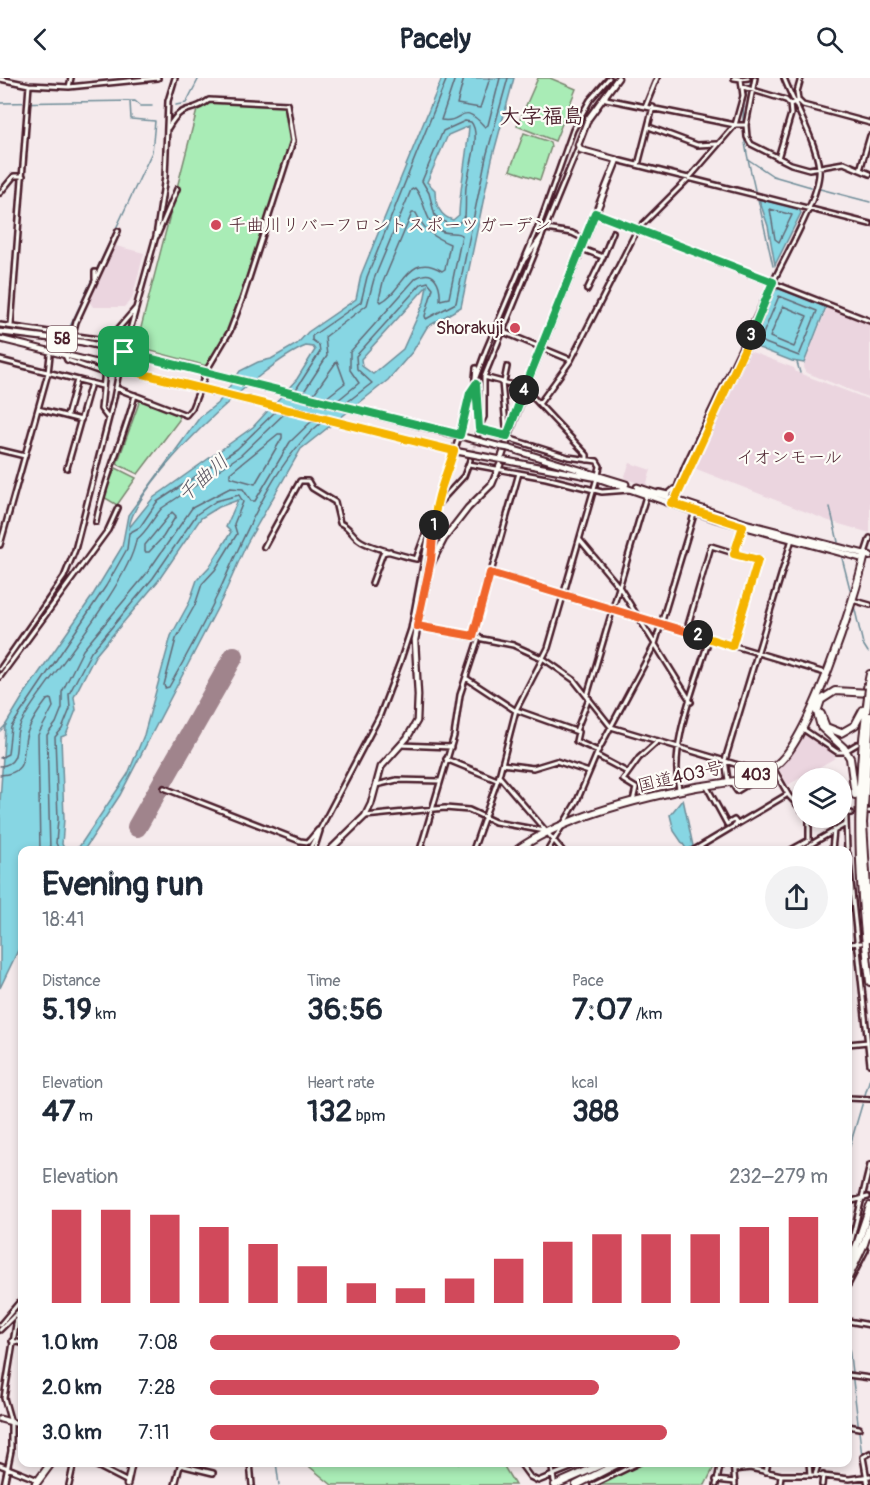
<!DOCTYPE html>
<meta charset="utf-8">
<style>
body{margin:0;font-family:Pangolin,"Klee One",sans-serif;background:#f2f2f3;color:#1f2937;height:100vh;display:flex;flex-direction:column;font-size:22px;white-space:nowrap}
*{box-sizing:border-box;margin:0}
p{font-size:20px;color:#747a83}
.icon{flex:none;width:33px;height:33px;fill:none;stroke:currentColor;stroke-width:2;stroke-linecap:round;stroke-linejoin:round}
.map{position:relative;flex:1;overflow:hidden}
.side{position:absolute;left:18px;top:768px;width:834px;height:621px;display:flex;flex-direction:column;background:#fff;border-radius:12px;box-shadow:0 3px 9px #0003}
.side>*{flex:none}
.fabs{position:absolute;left:792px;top:690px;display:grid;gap:12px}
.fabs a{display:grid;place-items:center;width:60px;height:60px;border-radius:50%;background:#fff;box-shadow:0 3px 9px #0003;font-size:30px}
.pin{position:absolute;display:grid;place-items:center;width:51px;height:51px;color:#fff;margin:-26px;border-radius:12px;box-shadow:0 3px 9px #0006}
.km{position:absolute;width:30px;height:30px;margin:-15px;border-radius:50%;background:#222;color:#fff;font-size:16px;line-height:30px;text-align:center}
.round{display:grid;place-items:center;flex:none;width:63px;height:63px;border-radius:32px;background:#f2f2f3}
.summary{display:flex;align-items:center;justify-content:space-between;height:102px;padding:0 24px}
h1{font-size:33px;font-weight:800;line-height:45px}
.metrics{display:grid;grid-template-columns:repeat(3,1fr);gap:9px;height:102px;padding:6px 24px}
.metrics div{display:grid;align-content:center}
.metrics b{font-size:30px;font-weight:800}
.metrics small{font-size:16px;font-weight:400}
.metrics p{font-size:16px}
.chart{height:168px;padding:12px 24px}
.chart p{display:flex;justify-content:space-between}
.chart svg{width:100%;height:108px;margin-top:6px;stroke:#d1495b;stroke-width:6}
ul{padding:0 24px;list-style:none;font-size:20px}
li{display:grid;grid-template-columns:96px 72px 1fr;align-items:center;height:45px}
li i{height:15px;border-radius:8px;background:#d1495b}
header{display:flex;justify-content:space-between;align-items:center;height:78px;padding:0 24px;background:#fff;font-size:27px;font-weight:800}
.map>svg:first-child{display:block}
</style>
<header><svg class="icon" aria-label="back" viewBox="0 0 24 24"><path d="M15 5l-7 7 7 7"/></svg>Pacely<svg class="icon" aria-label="search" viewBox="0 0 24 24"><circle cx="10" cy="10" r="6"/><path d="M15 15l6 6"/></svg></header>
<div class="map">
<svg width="870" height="1407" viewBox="0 0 870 1407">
<rect width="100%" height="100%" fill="#f5eaec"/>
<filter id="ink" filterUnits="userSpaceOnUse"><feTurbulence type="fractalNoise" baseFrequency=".0167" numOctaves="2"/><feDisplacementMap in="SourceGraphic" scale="12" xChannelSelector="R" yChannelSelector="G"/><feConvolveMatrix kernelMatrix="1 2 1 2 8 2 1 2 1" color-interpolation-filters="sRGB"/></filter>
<g filter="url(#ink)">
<path fill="#ebd5df" d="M112 167 144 175 132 221 124 229H93L89 223Z
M827 230 870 247V320L805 294 804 287Z
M749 273 794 290 796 294 870 322V455L829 443 694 390Z
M630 385 651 392 646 408 624 400Z
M803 656 815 660 833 675 835 680 788 707 779 691 797 669Z"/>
<path fill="#a9ecb6" stroke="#7a8670" stroke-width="1.5" d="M538 0H550L576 11 555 63 517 48Z
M209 23 283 26 287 30 291 64 230 249 207 288 136 269 197 32Z
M524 55 550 64 551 69 540 102 510 92Z
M140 322 178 337 179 342 138 396 117 386Z
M116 390 136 400 117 427 102 418Z
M305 1385H502L515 1407H332Z
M642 1385H716L705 1407H599Z"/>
<path fill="#87d6e3" stroke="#6f8d99" stroke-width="1.5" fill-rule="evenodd" d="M442 0H514L492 81 461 229 427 249 413 273 388 302 301 371 247 465 222 521 120 717 84 772H22V864L0 910V724L5 648 25 615 91 520 122 469 128 437 200 339 219 324 240 293 258 284 271 281 297 266 308 254 356 221 361 197ZM469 48C467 78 460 107 459 137L453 142C439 138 435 126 435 112L427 104 448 57ZM427 208 424 224 403 271 373 296 362 288 361 281ZM306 268 313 269 315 272 297 301 253 349 153 420 129 450C135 403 262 285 306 268ZM238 422 226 449 231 454 210 488 197 502 189 525 171 558 144 657 128 696 79 769 65 772 62 766 64 741 61 659 66 657 76 632 74 619 95 578 158 503 201 440 219 429Z
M759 121 799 131 801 135 775 187 768 148Z
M780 211 826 229 804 285 792 283 751 267 775 212Z
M683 721 693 768 687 772 674 753 670 737Z"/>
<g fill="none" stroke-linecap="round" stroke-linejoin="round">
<path stroke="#626875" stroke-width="1.5" d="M455 0 441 42C465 46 460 21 485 49L488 47 500 0
M464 0 457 26 480 30 490 0
M465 43 471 44C482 57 468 93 466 109 465 119 466 128 465 138L457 147 451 148 435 138 429 115 422 103 443 53Z
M770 131 792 137 779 164 775 161Z
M412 135H416C424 152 433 159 450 166L445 191 442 193C408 172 403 214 381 224L379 221 383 204Z
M779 218 817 233 799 278 760 263Z
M783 228 807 238 794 269 770 259Z
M295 313 320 274 319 267 312 262V258L361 224 367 199 447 0
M303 315 327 278 325 259 367 227 374 201 411 112 415 110C426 123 423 141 439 152 447 157 456 153 462 157L449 220 440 222C441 207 435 189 416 200L350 274V292L359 305 337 323
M313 317 337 283 345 305 326 320
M346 325 372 305 357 291 356 278 421 206 428 204 433 210 425 238 426 241 456 225 486 79 508 0
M278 356H282V360L255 406 230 399V395Z
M172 434 176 438 163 459 149 474H145V467Z
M0 680 8 676 11 649 106 508 127 471 129 455 140 449 157 424 237 371 276 333
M0 688C22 686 14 666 18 652 23 639 34 624 42 613 66 579 131 498 136 462 148 453 152 441 162 430L241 377 285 335
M0 697C30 696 21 674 27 655 31 644 40 631 47 622L51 621 53 629 38 657 40 772
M50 772 47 657 56 645 62 630V614L83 572 147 495 192 430 230 410 243 411 251 423H255L290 364 313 342
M59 772 56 765 58 741 55 659 62 651 70 631 69 616 91 574 153 500 197 436 216 423 239 417 243 424 234 446 237 456 215 492 202 506 195 527 176 561 164 607 165 610 169 609C186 579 203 547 218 516 244 459 273 384 322 344"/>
<path stroke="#6f8d99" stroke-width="1.5" d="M752 0C734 37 747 75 755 112
M0 25 135 23 141 28H152
M176 27 186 25 199 0
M749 82 773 98 811 109
M820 111 870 124
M758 121 773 188
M95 195 152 74 155 43 131 41 130 23
M68 253 93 199
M797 284 800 295
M830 429 838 464
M842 480 851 515
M854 528 863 566 868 574
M0 653 6 647
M794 772 842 746
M870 959V967
M848 1074 870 1000
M848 1261 864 1395
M276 1384 279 1407"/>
<path stroke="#a0848c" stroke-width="20" d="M137 749 234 578"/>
<path stroke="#d3c1c5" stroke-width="3" stroke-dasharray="3 1.5" stroke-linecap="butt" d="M50 275 51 255
M105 292 111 269
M470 382 478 356"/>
<defs>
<path id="minor" d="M734 0 741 1
M755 0 746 47 747 59 751 66 791 86 809 91 844 85 870 96
M0 1 29 7 69 9 158 0
M69 9 71 0
M743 9 786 22 790 26 799 23 803 27 870 45
M798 22 797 14 801 0
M646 27 657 0
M746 47H735L743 18 741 1 748 0
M649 49 697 67 717 66
M778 80 791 36 790 26
M617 82 870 146
M638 87 653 29
M860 92 870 58
M0 115 14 98H23
M595 135 870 243
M546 151 572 155 584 161
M157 158 177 111
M582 171 603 179 587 212
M603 179 613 154
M525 181 542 158
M95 201V194
M773 204 756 249 675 422 671 425 685 388Z
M773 204C785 179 822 115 819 90 816 63 794 26 784 0
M0 247 112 263
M11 248 29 7
M501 253 571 282
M73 256 76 244 118 153
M111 267 118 251 136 230
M65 277 67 282 104 295
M0 282 102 308
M105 292 101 331 108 340
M475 300 476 290
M502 304 506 348 510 351
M504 304 507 289
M116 310 186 337 192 330 208 290 230 253 243 219 293 63 287 26 209 22C189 37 183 24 168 50
M525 310 484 299 578 70
M526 312 587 377V382
M539 326 571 282 637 152 690 99 735 47 606 21V18
M38 331 81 342
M67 338 77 302
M481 345 484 339V299
M479 351 568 379 597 383 600 388 598 397
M478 356 480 335 475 302 486 272 541 142 573 52 590 22 609 0
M0 372 25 378
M469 386 546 400 602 414 629 412
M67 390 91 305
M659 414 668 416 674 411
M438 426 464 398 470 382
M96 444C104 400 124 361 135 317
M580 462 620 510 691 624
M0 467 48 295 50 277
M264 469 300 403H308L312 410 335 424 340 445C349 449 351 455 358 461 369 470 402 477 416 481L429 446
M865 475 870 460
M431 482 433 440
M490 495 825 595
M372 505 383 475 390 473
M852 522 870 527
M417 548 513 567 544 581 574 602 611 649 762 694
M686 554 711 468 734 475
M473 558 519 395
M732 567 758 482 734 475 743 448
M0 591 64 499 75 472 114 320 120 288 156 158 165 99 168 23 175 0
M0 599 108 452 118 430
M466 600 516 633
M587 618 646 418
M516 632 578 654 576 663 598 673
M803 651 837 674H843
M576 653 589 620
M401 667 451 669
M847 672 857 666
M597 678 627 694
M446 681 497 702
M502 686 533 690 556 683 589 694
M773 690 789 718 802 732
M499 698 562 772
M728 702 725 682 792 461
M731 704 737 713 758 700
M376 707 397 702 440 703
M707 709 727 746 734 742 737 746
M164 710 300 763 308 764 318 752
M679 711C669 666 696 605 709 561
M845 713 847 772
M633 723 636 710 623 702 639 680 658 663
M869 733H870
M842 736 851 735
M365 738 445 730 469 732 495 744 545 753
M309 772 380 637 400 584 411 551 431 444 459 359 470 315 476 306
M314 772 320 753
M420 772 454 658 460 617 479 559
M473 772 499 698 516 632 548 570 597 400
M548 772 577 723 598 673 655 566 695 433
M694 772 788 716
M791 772 809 762V740
M801 772 846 746
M832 772 834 752
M848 776 870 986
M848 866 861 865
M848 966 868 964
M848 1020 870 1021
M848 1124 868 1119
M848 1177 870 1087
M848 1207 866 1172
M848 1243 870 1247
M0 1247 22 1221
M0 1252 17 1235
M12 1263 22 1265
M848 1297 870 1300
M848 1348 859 1350
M89 1384 128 1404
M250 1384 252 1407
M519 1384 530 1399 538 1403 585 1384
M551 1384 554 1403
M733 1384 735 1407
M809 1384 810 1397
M0 1387 38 1402
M180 1387 213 1395
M734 1392 750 1390 781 1397H815L849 1401 870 1398
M766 1394 768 1384
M815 1397 819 1384
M716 1402 735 1404
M4 1407 11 1373V1345L4 1320 18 1234
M69 1407 74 1384
M175 1407 181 1384
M593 1407 640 1384
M716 1407 721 1384
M780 1407 781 1397
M822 1407 823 1397
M868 1407 863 1379 870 1375"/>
<path id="major" d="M0 254 82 264 127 274
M0 261 122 291
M456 357 502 369
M508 370 626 406
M450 372 597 400 716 441 864 481
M502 378 525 311 617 82 581 72 578 67 588 41 618 0
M637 409 745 445 865 476
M330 772 365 738 371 726 381 689 407 660 417 643 418 617 415 562 428 492 444 461 468 430 492 406 500 387
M0 1341 22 1347
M127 1407 132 1384"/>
<path id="highway" d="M867 610 870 596
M867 627C854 720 859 811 870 904
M821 636 826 649 841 655 855 647 863 632
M870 638 863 745 870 861
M855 717 850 680 844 670 821 649 817 634 821 622 835 613 870 615
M517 772C562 740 636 721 691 710 717 705 753 704 775 688 809 664 855 521 865 476L870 478
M858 1164 870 1128
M864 1166 870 1148
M35 1407 52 1384
M555 1407 607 1384
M576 1407 621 1384"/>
</defs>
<use href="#minor" stroke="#4a1f2b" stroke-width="8"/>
<use href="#major" stroke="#4a1f2b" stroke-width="9"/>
<use href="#highway" stroke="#4a1f2b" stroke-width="10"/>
<use href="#minor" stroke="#fdfcf7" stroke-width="3"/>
<use href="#major" stroke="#fdfcf7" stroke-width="4.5"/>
<use href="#highway" stroke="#fdfcf7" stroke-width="6"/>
<defs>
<path id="major-bridge" d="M127 274 456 357
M122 291 450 372
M502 369 508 370"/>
<path id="highway-bridge" d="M867 627 869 610
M848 1189 858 1164
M848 1200 864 1166"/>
</defs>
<use href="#major-bridge" stroke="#4a1f2b" stroke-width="9" stroke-linecap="butt"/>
<use href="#highway-bridge" stroke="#4a1f2b" stroke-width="10" stroke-linecap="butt"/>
<use href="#major-bridge" stroke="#fdfcf7" stroke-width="4.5"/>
<use href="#highway-bridge" stroke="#fdfcf7" stroke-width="6"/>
</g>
</g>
<g fill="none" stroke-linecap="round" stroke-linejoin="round" filter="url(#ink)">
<defs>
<path id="split-1" d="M124 274 119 290 454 373C446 398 435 422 434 447"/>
<path id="split-2" d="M434 447 431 482 417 548 473 558 490 495 698 557"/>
<path id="split-3" d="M698 557 732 568 758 482 734 476 743 448 671 425 675 422 751 257"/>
<path id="split-4" d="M524 312 595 135 773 204 751 257"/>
<path id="split-5" d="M124 274 460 357 470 315 476 306 479 351 507 358 524 312"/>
</defs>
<use href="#split-1" stroke="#fff" stroke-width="12"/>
<use href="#split-2" stroke="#fff" stroke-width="12"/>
<use href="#split-3" stroke="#fff" stroke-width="12"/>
<use href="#split-4" stroke="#fff" stroke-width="12"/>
<use href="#split-5" stroke="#fff" stroke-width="12"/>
<use href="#split-1" stroke="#f5b400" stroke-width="8"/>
<use href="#split-2" stroke="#f0652b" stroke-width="8"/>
<use href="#split-3" stroke="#f5b400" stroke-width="8"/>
<use href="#split-4" stroke="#22a559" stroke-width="8"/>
<use href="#split-5" stroke="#22a559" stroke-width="8"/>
</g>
<g fill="#d1495b" stroke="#fdfcf7" stroke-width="2">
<circle cx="216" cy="147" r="6"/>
<circle cx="515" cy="250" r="6"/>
<circle cx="789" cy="359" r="6"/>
</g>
<g text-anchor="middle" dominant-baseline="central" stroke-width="4.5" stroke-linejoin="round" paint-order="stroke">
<g fill="#fdfcf7" stroke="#806168" stroke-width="1.5">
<rect x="47" y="248" width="30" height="26" rx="4.5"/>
<rect x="735" y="684" width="42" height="26" rx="4.5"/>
</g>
<g font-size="16" font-weight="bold" fill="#4a1f2b">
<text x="62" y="261">58</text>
<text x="756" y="697">403</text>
</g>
<g font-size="18" fill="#4a1f2b" stroke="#fdfcf7" text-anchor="start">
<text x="228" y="147">千曲川リバーフロントスポーツガーデン</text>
<text x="503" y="250" text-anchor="end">Shorakuji</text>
<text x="789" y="379" text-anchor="middle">イオンモール</text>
</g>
<g font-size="18" fill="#4a1f2b" stroke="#fdfcf7">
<text transform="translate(680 699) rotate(-13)">国道403号</text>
</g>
<g font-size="20" font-style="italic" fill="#5c5662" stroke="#fdfcf7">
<text transform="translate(203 400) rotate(-42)">千曲川</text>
</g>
<g font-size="21" font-weight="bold" fill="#4a1f2b" stroke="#fdfcf7">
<text x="542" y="38">大字福島</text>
</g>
</g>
</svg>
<div class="fabs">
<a><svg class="icon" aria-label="layers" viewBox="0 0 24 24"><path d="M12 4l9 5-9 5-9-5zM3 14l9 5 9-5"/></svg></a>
</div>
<div class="pin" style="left:124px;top:274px;background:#1e9e55"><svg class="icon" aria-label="arrive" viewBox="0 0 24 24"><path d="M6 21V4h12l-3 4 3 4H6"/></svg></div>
<b class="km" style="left:434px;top:447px">1</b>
<b class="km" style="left:698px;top:557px">2</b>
<b class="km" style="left:751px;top:257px">3</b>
<b class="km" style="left:524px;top:312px">4</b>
<section class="side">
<div class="summary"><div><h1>Evening run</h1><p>18:41</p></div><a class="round"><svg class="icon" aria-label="share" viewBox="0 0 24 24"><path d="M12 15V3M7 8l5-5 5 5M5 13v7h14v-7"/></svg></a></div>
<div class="metrics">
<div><p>Distance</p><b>5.19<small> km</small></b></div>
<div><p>Time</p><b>36:56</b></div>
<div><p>Pace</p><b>7:07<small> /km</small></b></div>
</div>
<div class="metrics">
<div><p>Elevation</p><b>47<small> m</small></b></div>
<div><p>Heart rate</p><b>132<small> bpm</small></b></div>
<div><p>kcal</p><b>388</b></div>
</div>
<div class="chart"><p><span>Elevation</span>232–279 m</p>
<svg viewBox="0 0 160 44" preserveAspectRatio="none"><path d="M5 44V6M15 44V6M25 44V8M35 44V13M45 44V20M55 44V29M65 44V36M75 44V38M85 44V34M95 44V26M105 44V19M115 44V16M125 44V16M135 44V16M145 44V13M155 44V9"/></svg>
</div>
<ul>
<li><b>1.0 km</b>7:08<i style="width:76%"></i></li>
<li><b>2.0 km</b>7:28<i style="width:63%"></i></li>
<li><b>3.0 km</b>7:11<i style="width:74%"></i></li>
</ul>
</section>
</div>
